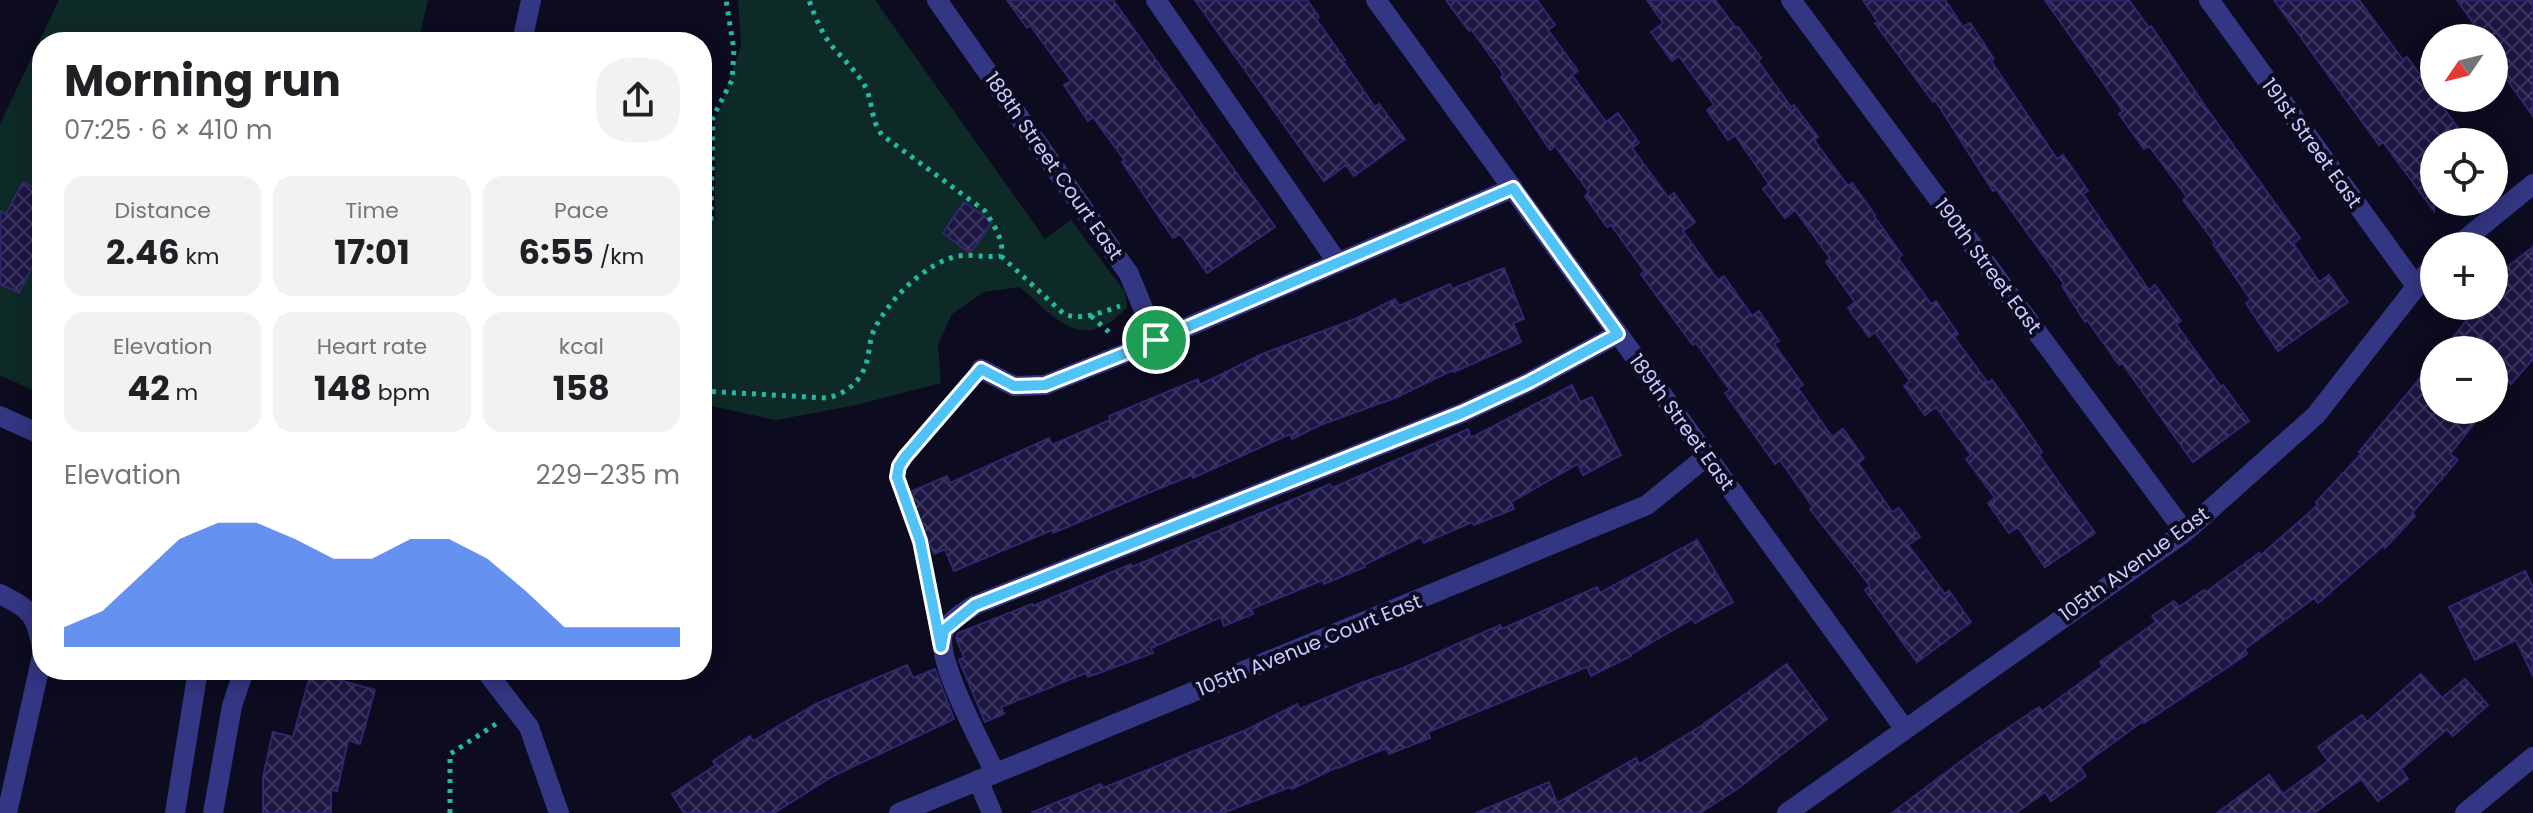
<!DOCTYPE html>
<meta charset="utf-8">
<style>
body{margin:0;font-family:Poppins,sans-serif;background:#f2f2f2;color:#202124;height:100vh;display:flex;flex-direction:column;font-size:30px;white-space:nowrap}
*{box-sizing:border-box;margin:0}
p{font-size:26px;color:#757577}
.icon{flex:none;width:44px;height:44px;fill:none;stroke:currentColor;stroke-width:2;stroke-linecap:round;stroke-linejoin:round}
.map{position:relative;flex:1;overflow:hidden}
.panel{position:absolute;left:32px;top:32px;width:680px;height:648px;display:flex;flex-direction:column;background:#fff;border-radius:32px;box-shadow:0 4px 20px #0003}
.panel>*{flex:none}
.needle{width:52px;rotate:235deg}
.controls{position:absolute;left:2420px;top:24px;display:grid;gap:16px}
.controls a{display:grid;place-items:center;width:88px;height:88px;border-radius:50%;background:#fff;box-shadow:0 4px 20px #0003;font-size:40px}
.pin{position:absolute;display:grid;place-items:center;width:68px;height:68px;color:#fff;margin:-34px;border:4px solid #fff;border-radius:50%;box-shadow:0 2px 8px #0007}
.round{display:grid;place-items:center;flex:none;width:84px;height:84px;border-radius:32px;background:#f2f2f2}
.head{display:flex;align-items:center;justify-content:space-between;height:136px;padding:0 32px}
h1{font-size:44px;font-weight:700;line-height:60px}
.figures{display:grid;grid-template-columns:repeat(3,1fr);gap:12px;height:136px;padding:8px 32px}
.figures div{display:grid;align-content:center;border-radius:20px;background:#f2f2f2;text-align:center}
.figures b{font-size:34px;font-weight:700}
.figures small{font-size:22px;font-weight:400}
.figures p{font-size:22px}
.chart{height:224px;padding:16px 32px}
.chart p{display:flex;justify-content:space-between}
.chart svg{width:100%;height:144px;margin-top:8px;fill:#2563eb;opacity:.7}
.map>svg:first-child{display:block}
</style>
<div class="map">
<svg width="2533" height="813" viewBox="0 0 2533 813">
<defs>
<pattern id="building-cross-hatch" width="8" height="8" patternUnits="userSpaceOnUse" patternTransform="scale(2)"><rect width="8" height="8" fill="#1c1642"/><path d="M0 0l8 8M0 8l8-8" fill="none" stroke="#3c375e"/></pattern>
</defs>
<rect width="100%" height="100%" fill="#0d0b20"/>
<path fill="#0e2a27" d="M59 0H428L418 42H42V395L0 375V124Z
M738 0H875L1045 239 1071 220 1125 292 1127 307C1084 355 1056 319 1020 287L984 292 952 314 938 344 941 383 856 405 776 420 702 404V242L715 217V123L741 45Z"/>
<path fill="url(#building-cross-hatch)" stroke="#30276f" stroke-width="2" d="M1007 0H1113L1275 227 1207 273 1180 234 1173 238 1122 162 1125 161 1093 117 1088 121 1064 85 1071 81 1030 25 1027 28Z
M1195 0H1307L1319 17 1316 19 1345 60 1343 61 1375 107 1379 104 1405 139 1354 176 1346 165 1324 181Z
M1446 0H1537L1555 25 1548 30 1578 71 1572 75 1606 122 1618 113 1639 143 1632 148 1668 197 1674 193 1695 222 1683 231 1718 280 1724 276 1752 316 1759 311 1779 341 1774 344 1803 385 1798 388 1832 437 1843 429 1864 458 1858 463 1892 512 1899 508 1920 537 1908 545 1945 594 1949 591 1971 622 1917 662 1865 590 1870 586 1810 509 1813 507 1780 460 1775 464 1725 393 1730 390 1696 343 1693 345 1664 306 1641 274 1645 272 1611 225 1607 227 1585 196 1589 192 1555 146 1550 150 1501 77 1504 75 1471 29 1469 31Z
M1647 0H1715L1736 28 1738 27 1761 58 1758 61 1791 107 1794 105 1818 137 1814 140 1848 186 1852 183 1875 215 1874 216 1902 255 1898 258 1931 304 1936 301 1958 334 1954 337 1988 383 1992 380 2015 412 2042 452 2039 455 2095 533 2045 567 2018 527 2009 533 1988 503 1995 498 1966 459 1971 455 1936 407 1925 415 1904 386 1910 381 1875 332 1869 337 1848 308 1855 302 1826 262 1830 258 1795 210 1785 218 1763 189 1769 184 1735 135 1728 140 1707 110 1714 105 1679 56 1672 61 1651 32 1663 23Z
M1863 0H1945L1963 27 1970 23 1994 59 1991 61 2057 159 2063 155 2088 191 2083 194 2149 290 2155 285 2181 321 2176 324 2221 387 2223 385 2249 421 2193 462 2122 363 2119 365 2087 320 2085 322 2062 286 2064 284 1996 189 1993 191 1935 100 1933 102 1875 23 1878 22Z
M2045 0H2129L2149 28 2151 26 2205 106 2300 238 2293 243 2319 282 2329 275 2348 302 2278 351 2246 303 2251 300 2213 244 2215 243 2183 200 2187 197 2149 146 2144 149 2119 114 2123 111Z
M2274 0H2359L2403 60 2407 57 2468 142H2434V211L2383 142 2379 145Z
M2457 0H2533V116L2494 62V38H2484Z
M23 182 42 192V247L19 293 0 284V211L6 214Z
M964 202 992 222 970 253 943 233Z
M2533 247V359L2511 384 2494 369V350H2443L2478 306H2494V277Z
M1504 268 1524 319 1513 323 1521 342 1454 372 1453 370 1395 398 1320 425 1292 439 1290 434 1193 478 1192 475 1153 491 1053 533 1052 530 954 571 945 549 934 554 908 493 947 476 950 483 1049 438 1052 445 1110 420 1109 416 1198 379 1200 385 1262 354 1355 319 1395 299 1399 306 1450 284 1452 289Z
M2434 361V410H2485L2450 454 2458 460 2412 513 2415 516 2385 548 2383 546 2318 603 2314 598 2245 649 2247 654 2144 723 2143 721 2080 767 2086 776 2051 801 2045 792 2016 813H1892L1984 744 2039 707 2042 711 2103 666 2100 662 2156 622 2152 616 2174 601 2179 607 2204 590 2206 592 2259 553 2261 555 2318 505 2316 502 2361 454 2359 452Z
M1572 385 1580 402 1592 397 1621 455 1583 475 1578 464 1511 502 1514 509 1474 525 1472 522 1424 543 1421 537 1364 565 1365 567 1324 584 1323 580 1251 609 1253 614 1224 626 1221 617 1151 648 1153 653 1088 677 1086 673 1001 707 1004 714 985 722 959 660 964 657 956 638 958 633 1032 604 1033 606 1131 564 1132 567 1330 484 1332 488 1468 429 1471 438Z
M1697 540 1733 602 1695 623 1692 619 1630 655 1631 656 1591 676 1587 667 1428 732 1430 738 1389 754 1386 748 1338 768 1337 767 1292 789 1290 787 1223 813H1031L1101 784 1103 788 1246 730 1297 704 1300 709 1361 683 1403 668 1500 625 1502 629 1597 587 1600 593Z
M2525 571 2533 587V676L2516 640 2475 660 2449 607Z
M1787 664 1827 719 1740 787 1700 813H1476L1549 782 1557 803 1636 758 1639 764 1701 726Z
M907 665 913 678 935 669 954 719 833 776 774 813H684L672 794 716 765 713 761 750 736 753 741 816 704Z
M311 672 375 690 360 744 348 740 337 791 331 790V813H263V777L273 732 293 737Z
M2421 674 2442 698 2465 679 2488 705 2453 736 2447 729 2401 769 2408 779 2378 801 2361 779 2314 813H2217L2269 775 2283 794 2328 761 2318 747 2362 715 2367 722Z"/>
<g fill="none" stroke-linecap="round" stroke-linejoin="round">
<path stroke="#26b7a3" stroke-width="5" stroke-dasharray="4 6" stroke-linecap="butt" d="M702 249 711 219 713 117 732 80 734 50 726 0
M1001 256 1064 314C1082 321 1102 312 1120 306
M1091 316 1110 333
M702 391 826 398C844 395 860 383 866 364 870 352 869 339 875 328 890 299 925 263 958 256 972 254 987 258 1001 256 1005 241 993 224 985 211L882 135C871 121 873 104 866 88 859 75 849 65 839 54 824 39 816 20 809 0
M933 607 920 541 897 477 899 466 905 457 966 386
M450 813V754L496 724"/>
<path stroke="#333682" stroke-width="20" d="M937 0 1129 274 1156 340
M1156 0 1338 263
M1376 0 1904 728
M1791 0 2185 532
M2209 0 2416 286
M522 42 531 0
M2457 246 2533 184
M981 369 1014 386 1045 385 1131 351 1513 188
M0 416 42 435
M0 594C31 610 35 613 42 647
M485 670 529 727 559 813
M995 773C982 745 936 661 943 634 947 622 964 612 975 605L1462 413 1529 382 1618 334
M978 780 992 813
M7 813 42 656
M175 813 198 670
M213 813 232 706 244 670
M899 813 1647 505 1707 456
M1787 813 2185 532 2316 415 2434 264
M2465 813 2533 757"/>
</g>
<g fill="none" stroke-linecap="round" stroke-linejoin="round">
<defs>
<path id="route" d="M1513 188 1618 334 1529 382 1462 413 975 605 944 630 941 647 920 541 897 477 899 466 905 457 981 369 1014 386 1045 385 1131 351Z"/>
</defs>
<use href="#route" stroke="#fff" stroke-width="16"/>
<use href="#route" stroke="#4fc3f7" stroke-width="10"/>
</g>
<g text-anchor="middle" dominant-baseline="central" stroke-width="8" stroke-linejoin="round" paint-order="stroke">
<g font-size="20" fill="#cccaff" stroke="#0d0b20">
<text transform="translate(2312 143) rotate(54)">191st Street East</text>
<text transform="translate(1054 166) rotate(55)">188th Street Court East</text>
<text transform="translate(1988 266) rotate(53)">190th Street East</text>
<text transform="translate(1682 422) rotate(54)">189th Street East</text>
<text transform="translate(2134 564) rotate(-36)">105th Avenue East</text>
<text transform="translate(1309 645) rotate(-22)">105th Avenue Court East</text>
</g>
</g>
</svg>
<div class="controls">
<a><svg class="needle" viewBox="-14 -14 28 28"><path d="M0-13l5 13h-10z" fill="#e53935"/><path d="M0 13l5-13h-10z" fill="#757577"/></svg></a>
<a><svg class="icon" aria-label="locate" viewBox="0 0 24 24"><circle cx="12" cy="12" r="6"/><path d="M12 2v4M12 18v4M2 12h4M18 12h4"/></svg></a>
<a>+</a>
<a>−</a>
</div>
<div class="pin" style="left:1156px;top:340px;background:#1e9e55"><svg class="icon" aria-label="arrive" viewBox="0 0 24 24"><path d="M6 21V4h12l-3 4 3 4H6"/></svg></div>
<section class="panel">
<div class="head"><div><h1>Morning run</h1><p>07:25 · 6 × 410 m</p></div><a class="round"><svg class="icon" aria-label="share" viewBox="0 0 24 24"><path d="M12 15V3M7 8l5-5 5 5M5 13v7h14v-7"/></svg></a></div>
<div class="figures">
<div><p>Distance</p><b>2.46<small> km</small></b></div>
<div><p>Time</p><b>17:01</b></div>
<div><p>Pace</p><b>6:55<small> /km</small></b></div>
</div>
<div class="figures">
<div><p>Elevation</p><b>42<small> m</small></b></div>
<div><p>Heart rate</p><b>148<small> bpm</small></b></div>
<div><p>kcal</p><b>158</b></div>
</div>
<div class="chart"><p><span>Elevation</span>229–235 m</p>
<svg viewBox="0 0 160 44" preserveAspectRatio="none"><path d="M0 44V38L10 33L20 22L30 11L40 6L50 6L60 11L70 17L80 17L90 11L100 11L110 17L120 27L130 38L140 38L150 38L160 38V44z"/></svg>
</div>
</section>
</div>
